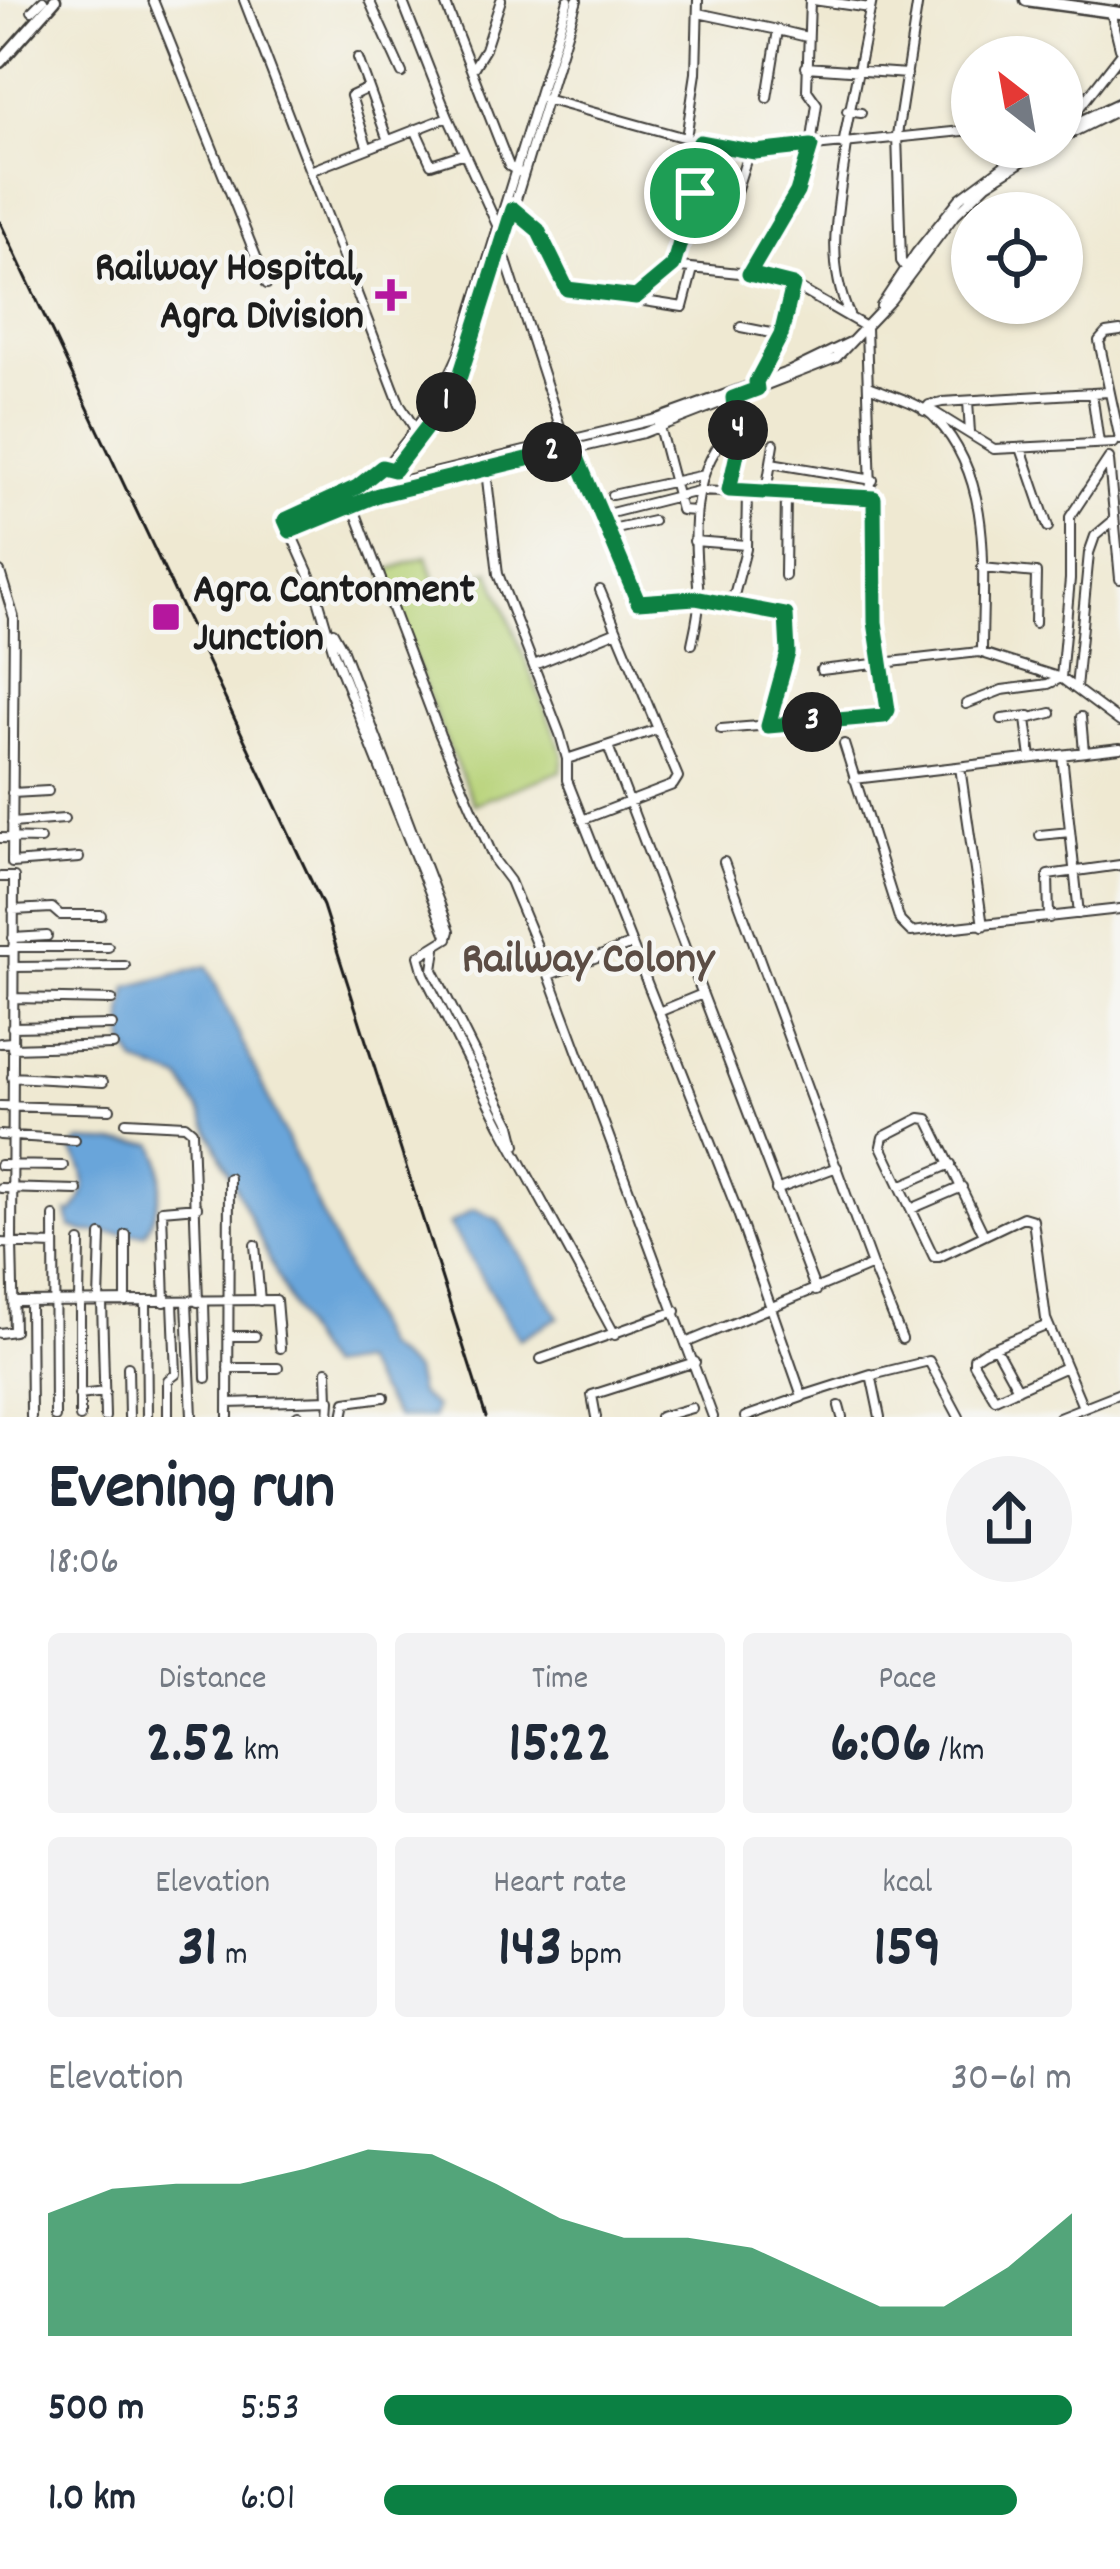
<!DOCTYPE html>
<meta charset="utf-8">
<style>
body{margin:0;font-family:Dekko,sans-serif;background:#f2f2f3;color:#1f2937;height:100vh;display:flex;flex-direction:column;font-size:45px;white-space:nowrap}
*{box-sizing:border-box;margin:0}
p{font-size:39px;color:#747a83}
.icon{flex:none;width:66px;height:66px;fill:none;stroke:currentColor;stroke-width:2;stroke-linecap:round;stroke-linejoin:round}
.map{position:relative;height:1417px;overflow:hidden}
.details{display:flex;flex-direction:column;background:#fff;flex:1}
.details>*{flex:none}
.needle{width:78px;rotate:329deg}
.tools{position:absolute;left:951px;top:36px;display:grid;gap:24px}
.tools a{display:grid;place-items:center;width:132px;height:132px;border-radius:50%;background:#fff;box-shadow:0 3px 9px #0004;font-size:60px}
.pin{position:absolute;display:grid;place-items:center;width:102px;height:102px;color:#fff;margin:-51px;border:6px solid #fff;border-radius:50%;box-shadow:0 3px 12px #0007}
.km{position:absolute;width:60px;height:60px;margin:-30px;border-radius:50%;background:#222;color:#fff;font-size:33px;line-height:60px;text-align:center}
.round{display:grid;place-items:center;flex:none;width:126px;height:126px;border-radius:63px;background:#f2f2f3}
.head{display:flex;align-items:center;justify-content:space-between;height:204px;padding:0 48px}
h1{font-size:66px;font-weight:700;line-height:90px}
.stats{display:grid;grid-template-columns:repeat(3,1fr);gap:18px;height:204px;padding:12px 48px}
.stats div{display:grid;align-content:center;border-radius:12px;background:#f2f2f3;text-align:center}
.stats b{font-size:60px;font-weight:700}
.stats small{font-size:33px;font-weight:400}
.stats p{font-size:33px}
.chart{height:336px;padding:24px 48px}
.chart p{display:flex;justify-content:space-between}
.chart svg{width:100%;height:216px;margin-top:12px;fill:#0b8043;opacity:.7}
ul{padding:0 48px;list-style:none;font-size:39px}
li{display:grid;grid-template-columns:192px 144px 1fr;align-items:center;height:90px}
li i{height:30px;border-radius:15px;background:#0b8043}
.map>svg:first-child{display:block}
</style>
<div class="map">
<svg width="1120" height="1417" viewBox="0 0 1120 1417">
<rect width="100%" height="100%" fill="#f6f6f2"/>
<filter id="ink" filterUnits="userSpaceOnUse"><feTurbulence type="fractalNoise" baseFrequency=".00833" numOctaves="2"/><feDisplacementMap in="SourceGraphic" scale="24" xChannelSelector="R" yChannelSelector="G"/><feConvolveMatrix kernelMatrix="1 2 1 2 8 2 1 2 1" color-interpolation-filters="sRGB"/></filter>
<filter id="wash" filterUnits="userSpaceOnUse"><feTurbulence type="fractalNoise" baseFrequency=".004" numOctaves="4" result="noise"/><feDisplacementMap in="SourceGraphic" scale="48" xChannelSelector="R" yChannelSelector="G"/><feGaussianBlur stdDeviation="2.7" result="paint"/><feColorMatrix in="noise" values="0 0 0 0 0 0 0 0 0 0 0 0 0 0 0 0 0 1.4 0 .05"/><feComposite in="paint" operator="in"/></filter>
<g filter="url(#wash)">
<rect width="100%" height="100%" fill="#efe9d2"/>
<path fill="#b8d379" stroke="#6a784a" stroke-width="3" d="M427 556 438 592 490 571 563 755 561 771 474 804 439 725 383 572Z"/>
<path fill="#69a5da" stroke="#42607b" stroke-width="3" d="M207 966 383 1347 414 1371 419 1394 435 1407 433 1417H396L360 1362 326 1367 304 1333 200 1111 182 1080 136 1063 125 1044 123 1013 128 987Z
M80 1141 154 1144C169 1169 159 1209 145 1234L84 1232 70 1227 67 1212H73C90 1190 88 1170 70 1149Z
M474 1209 498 1220 559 1317 519 1339 449 1224Z"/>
</g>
<g filter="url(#ink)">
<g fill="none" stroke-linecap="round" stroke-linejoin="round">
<defs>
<path id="minor" d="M153 0 267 284
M244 0 400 405 417 432
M369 0 402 73
M444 0 509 166 519 172
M813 0 870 8
M32 11 43 0
M1111 12 1120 48
M698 13 778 30 767 98
M778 30 807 37
M358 58 387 138
M474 67 485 49 501 0
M806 67 907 74
M545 99 700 142 755 152 972 130
M847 111 861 113
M448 117 497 225
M1069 126 1120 102
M415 129 431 164 462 154
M1062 130 1120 55
M686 138 696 73 698 0
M1062 138 1120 109
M843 145 872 0
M847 145C839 203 824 259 849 314
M367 146 351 96 368 88
M310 171 448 117 402 0
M734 198 749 151
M513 209 538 229 567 289 683 307 693 269
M502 248 566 445
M673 265 695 193 700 142
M750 274 795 196 811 146 817 104 807 90 810 0
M910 274 901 261 897 135 918 0
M636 297 671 266 749 274 793 285 866 327 875 622 887 712 884 716 721 729
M881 306 916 253 960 198 1029 147
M741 327 781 335
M756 384 781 335 793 285
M869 386C889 395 922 403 936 419 995 481 982 575 982 652
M1092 393 1099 443
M968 401 970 433
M924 411 929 405 942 402 1109 392
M934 412 994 449 1114 443
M658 423 681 510 696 511
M1120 440 1099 341 1106 333 1120 331
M573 447 638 602 695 597 786 615 788 653 768 726
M1021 448 1048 527
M1109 461 1120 579
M485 462 498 574 560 734 567 759V780L735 1205 802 1396 871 1374 880 1417
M771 463 873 480
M369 481a15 15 0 1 1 30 0a15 15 0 1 1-30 0Z
M385 467C415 432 441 396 459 354L568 0
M395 470 446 402 468 356 577 0
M369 479 285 520 314 585 334 653 448 938
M401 481 657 419 790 371 850 342
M729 490 738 449 733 398
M392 492 643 433 836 358 891 300 954 216 987 184 1045 147
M766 492 774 444
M612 495 704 475
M352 503 440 735 495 861 510 881 549 975 713 1417
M611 513 698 491 874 498
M291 531 378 495
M607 531 653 521
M694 541 746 545
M982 568 1036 573 1035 623
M0 572 14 618 12 863 79 858
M785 576 786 493
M731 607 746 549 747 491
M333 632 342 648 450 931 448 938
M692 644C695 629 700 611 699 596 694 539 687 467 737 425
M534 665 617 631
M821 670 979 652 1061 678 1120 722
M1076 688 1089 553 1095 536 1114 520
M966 704 1002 690 1048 684 1061 678 1070 579V517L1109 458
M1081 717 1084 752
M1002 719 1029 716
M844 744 900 921 911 932 1120 909
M608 746 816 1291
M1062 755 1079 914
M1031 758 1026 719 1051 713
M567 759 658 729
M960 767 983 926
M854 779 1120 748
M12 793 48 791
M582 820 673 785 678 777 600 590
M12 823 64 819
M1040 835 1070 832
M0 838 40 839
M0 877H14L12 1243 14 1331 0 1333
M13 910 52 908 60 915H101
M1049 918 1048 875 1120 865
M13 938 47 936
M448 938 419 956 424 974 501 1126 615 1335
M13 947H108
M436 949 433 970 511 1125 516 1145
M0 951H12
M13 967 125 966
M549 975 632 944
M13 998 112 1000
M661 1011 700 995
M12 1027 112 1025
M0 1043 12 1042
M12 1048 113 1045
M12 1077 103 1082
M0 1106 110 1109
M126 1122 185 1125 192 1131 198 1302
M0 1135 75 1140
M0 1165 63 1166
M900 1186 951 1164
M0 1188 77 1190
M776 1190 837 1167
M911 1209 962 1187
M54 1216 55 1417
M126 1235V1302
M984 1235 928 1119 920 1118 883 1137 881 1146 934 1257H939L1023 1217 1033 1220 1046 1319 1083 1407
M0 1243 54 1245
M255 1245 260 1301
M872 1265 902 1339
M16 1302 276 1300 280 1348
M30 1302 31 1417
M79 1302 80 1242
M80 1302V1417
M99 1302 101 1235
M102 1302 105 1417
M146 1302 147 1417
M165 1302 162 1210 197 1207
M187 1302 192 1417
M204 1302 206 1378
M1048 1325 983 1352 974 1358V1364L995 1399 1066 1367
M229 1336H255
M688 1342 872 1265 724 862
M995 1347 1018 1389
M541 1359 676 1311
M128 1367 129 1417
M228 1368H278
M327 1371 328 1400
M872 1375 929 1361 959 1417
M79 1395 105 1392
M228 1403 330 1400 329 1417
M839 1406 842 1417
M298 1415V1417
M168 1417V1380L176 1374 173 1302
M228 1417 229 1178
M343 1417 346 1402 384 1397
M596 1417 592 1395 695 1362
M660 1417 692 1408
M745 1417 802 1397
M1059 1417 1120 1393"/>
<path id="major" d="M1026 0 1120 13
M0 62 55 0"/>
</defs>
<use href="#minor" stroke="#3c3b37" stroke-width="12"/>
<use href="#major" stroke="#3c3b37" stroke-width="15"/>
<use href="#minor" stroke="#fff" stroke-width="8"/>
<use href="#major" stroke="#fff" stroke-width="10"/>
<path stroke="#1c1c1c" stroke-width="3" d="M0 222 323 906 486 1417"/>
</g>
</g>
<g fill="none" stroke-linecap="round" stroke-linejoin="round" filter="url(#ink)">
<defs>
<path id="route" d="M700 142 755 152 811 146 797 192 749 274 793 285 781 335 756 382 757 389 733 398 738 449 729 490 874 498 875 622 888 710 884 716 768 726 788 653 786 615 695 598 638 602 573 448 378 495 290 531 285 520 357 487 382 467 394 470 446 402 460 376 513 209 538 230 567 289 636 297 673 266 695 193Z"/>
</defs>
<use href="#route" stroke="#fff" stroke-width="24"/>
<use href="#route" stroke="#0b8043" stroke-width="15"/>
</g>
<g fill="#b5179e" stroke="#f6f6f2" stroke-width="4.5">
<path d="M385 277h12v12h12v12h-12v12h-12v-12h-12v-12h12z"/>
<rect x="151" y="602" width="30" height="30" rx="6"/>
</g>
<g text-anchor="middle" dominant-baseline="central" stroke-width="9" stroke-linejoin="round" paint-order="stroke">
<g font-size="42" font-weight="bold" fill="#1c1c1c" stroke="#f6f6f2" text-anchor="end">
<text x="364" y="271">Railway Hospital,<tspan x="364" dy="48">Agra Division</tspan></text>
<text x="193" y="593" text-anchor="start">Agra Cantonment<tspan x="193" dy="48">Junction</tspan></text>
</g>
<g font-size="45" font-weight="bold" fill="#5c4d45" stroke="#f6f6f2">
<text x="588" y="962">Railway Colony</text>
</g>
</g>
</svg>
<div class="tools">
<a><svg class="needle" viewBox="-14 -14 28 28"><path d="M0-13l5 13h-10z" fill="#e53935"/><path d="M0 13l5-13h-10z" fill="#747a83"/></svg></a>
<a><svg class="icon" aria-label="locate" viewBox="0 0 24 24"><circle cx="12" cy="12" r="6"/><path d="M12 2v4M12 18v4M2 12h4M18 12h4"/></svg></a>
</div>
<div class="pin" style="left:695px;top:193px;background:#1e9e55"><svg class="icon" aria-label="arrive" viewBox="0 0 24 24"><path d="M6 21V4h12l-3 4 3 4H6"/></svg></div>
<b class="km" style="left:446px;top:402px">1</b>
<b class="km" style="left:552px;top:452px">2</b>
<b class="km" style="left:812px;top:722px">3</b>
<b class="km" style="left:738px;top:430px">4</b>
</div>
<section class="details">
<div class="head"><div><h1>Evening run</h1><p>18:06</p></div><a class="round"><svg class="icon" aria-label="share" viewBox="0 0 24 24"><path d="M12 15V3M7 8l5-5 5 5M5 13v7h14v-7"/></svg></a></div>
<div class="stats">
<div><p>Distance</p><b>2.52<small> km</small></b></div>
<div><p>Time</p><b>15:22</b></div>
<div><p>Pace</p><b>6:06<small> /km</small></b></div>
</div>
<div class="stats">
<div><p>Elevation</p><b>31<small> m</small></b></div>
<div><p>Heart rate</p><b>143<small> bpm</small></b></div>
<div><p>kcal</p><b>159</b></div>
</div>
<div class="chart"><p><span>Elevation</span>30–61 m</p>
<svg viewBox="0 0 160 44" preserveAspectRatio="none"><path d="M0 44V19L10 14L20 13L30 13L40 10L50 6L60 7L70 13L80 20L90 24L100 24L110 26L120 32L130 38L140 38L150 30L160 19V44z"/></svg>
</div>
<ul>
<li><b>500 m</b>5:53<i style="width:100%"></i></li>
<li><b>1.0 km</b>6:01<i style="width:92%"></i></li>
</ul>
</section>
